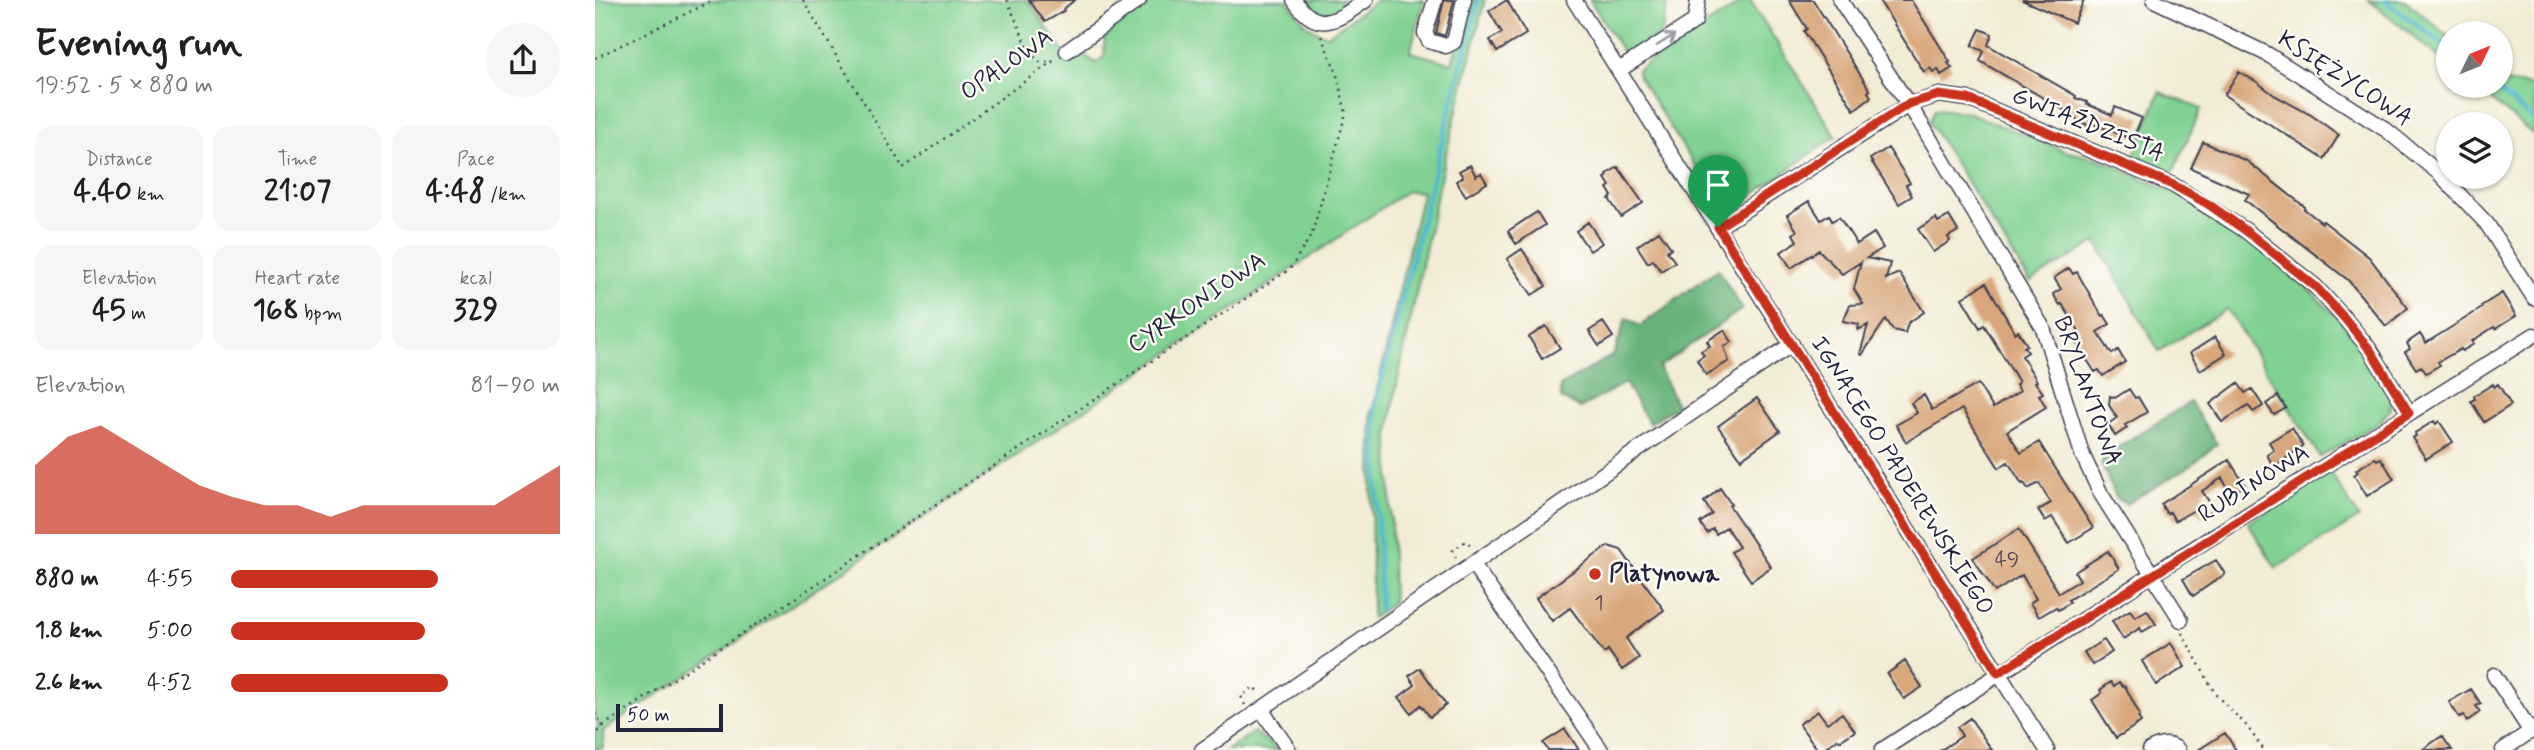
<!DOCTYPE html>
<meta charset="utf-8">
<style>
body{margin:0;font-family:Mynerve,sans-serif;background:#f6f6f6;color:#202124;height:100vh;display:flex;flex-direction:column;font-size:26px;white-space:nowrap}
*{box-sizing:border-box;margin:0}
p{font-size:23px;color:#757577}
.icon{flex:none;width:38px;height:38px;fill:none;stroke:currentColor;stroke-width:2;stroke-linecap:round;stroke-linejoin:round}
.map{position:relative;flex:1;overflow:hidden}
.drawer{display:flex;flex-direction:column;background:#fff;width:595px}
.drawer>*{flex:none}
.needle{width:46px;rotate:47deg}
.fabs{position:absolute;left:1841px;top:21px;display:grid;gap:14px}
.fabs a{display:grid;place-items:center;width:77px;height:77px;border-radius:50%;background:#fff;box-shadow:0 2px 5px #0004;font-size:35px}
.scale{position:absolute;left:21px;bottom:18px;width:107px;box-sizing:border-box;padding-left:7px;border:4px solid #22223b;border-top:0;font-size:19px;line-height:24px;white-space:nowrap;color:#22223b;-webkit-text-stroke:5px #fdfcf7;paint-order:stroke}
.pin{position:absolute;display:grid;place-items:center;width:60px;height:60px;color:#fff;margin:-72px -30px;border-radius:50% 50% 50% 0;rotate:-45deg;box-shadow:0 0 7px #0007}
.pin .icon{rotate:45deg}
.round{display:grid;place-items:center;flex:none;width:74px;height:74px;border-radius:37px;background:#f6f6f6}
.overview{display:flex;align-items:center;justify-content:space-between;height:119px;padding:0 35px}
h1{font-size:38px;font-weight:800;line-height:52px}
.stats{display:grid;grid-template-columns:repeat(3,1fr);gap:10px;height:119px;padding:7px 35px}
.stats div{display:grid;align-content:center;border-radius:18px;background:#f6f6f6;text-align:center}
.stats b{font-size:30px;font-weight:800}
.stats small{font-size:19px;font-weight:400}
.stats p{font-size:19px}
.chart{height:196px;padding:14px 35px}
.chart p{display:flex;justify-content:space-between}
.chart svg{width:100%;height:126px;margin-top:7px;fill:#c8321e;opacity:.7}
ul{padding:0 35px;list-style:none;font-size:23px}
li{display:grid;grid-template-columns:112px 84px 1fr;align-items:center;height:52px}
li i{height:18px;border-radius:9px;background:#c8321e}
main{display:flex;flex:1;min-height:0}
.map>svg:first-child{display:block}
</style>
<main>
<section class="drawer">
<div class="overview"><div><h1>Evening run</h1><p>19:52 · 5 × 880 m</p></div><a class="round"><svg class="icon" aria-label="share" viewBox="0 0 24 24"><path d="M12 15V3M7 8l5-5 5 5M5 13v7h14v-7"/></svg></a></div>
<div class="stats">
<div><p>Distance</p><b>4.40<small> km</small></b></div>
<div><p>Time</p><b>21:07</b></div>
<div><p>Pace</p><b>4:48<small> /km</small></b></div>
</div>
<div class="stats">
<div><p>Elevation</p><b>45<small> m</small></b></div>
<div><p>Heart rate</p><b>168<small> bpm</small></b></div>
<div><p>kcal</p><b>329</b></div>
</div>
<div class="chart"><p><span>Elevation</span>81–90 m</p>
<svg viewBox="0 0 160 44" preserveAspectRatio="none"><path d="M0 44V20L10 10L20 6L30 13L40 20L50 27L60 31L70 34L80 34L90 38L100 34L110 34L120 34L130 34L140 34L150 27L160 20V44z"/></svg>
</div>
<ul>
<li><b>880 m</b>4:55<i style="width:63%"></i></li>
<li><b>1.8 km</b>5:00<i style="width:59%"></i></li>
<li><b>2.6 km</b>4:52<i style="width:66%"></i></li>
</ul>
</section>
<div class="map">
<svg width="1939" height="750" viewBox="0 0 1939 750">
<rect width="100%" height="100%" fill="#fdfcf7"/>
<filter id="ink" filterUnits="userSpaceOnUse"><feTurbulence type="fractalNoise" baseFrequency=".0143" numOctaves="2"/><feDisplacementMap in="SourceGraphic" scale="14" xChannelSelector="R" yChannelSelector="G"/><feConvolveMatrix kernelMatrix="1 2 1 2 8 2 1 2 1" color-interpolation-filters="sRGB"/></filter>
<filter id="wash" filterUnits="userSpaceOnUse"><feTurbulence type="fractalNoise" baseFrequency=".00686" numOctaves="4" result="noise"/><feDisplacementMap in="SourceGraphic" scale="28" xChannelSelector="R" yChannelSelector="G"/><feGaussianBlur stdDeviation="1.57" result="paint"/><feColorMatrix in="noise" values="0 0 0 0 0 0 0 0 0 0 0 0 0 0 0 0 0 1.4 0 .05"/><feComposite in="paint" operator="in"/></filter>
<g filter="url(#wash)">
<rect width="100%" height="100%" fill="#f1ecd5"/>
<path fill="#80d192" stroke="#517a66" stroke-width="2" d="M0 0H432L473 57 486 52 500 63 509 57 510 32 553 0H692C703 15 713 32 733 35L782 0H829L815 52 857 63 875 0H890L847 170 800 394 794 436 798 603 777 618 776 415 827 192 812 191 475 420 8 731V747L0 750V729L4 725 0 719Z
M707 0H761L739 15 715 12Z
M995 0H1042L1072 5 1067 33 1031 57Z
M1150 0H1155L1241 136 1136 210 1129 212 1042 74V70Z
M1774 0H1810L1853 36V65Z
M1906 80 1909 82 1939 86V135L1879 86H1906Z
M1565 92 1606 109 1577 174 1538 157Z
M1340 109 1372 112 1470 151 1507 160 1586 196 1653 239 1705 281 1745 320 1774 359 1796 395 1795 410 1782 424 1725 457 1632 309 1564 351 1501 242 1435 282 1334 122Z
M1735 471 1764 518 1681 568 1653 523Z
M659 732 684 750H632Z"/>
<path fill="#68b37c" stroke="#456a5c" stroke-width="2" d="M1123 269 1147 309 1064 367 1082 406 1054 423 1030 383 985 408 966 398 965 386 1019 354 1031 318 1045 326Z
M1595 402 1622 444 1594 467 1531 504 1522 499 1506 463 1510 455Z"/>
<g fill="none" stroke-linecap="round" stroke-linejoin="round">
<path stroke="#53b7d1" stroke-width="4.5" d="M1789 0 1853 48
M1898 86 1939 120
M785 610 780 405 883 0"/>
</g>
<g id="blocks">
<path fill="#d8a77b" d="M434 0H480L468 9 469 11 450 22Z
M849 0H859L850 36 841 33Z
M912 0 931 34 902 52 895 40 907 33 894 11Z
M1194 0H1218L1275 90 1273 92 1276 97 1268 103 1259 110 1209 31 1212 29Z
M1284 0H1316L1355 62 1353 63 1357 68 1346 75 1343 69 1338 72 1335 68 1329 72Z
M1427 0H1489L1479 23Z
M1385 29 1397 34 1393 45 1481 96 1480 98 1492 102V104L1517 115 1520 107 1547 118 1539 137 1532 134 1531 137 1497 123 1496 127 1484 121 1474 113 1385 61 1389 51 1377 46Z
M1644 72 1662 82 1679 95 1716 115 1744 135 1729 159 1629 95Z
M1608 142 1652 161 1710 207 1709 209 1727 223 1728 221 1774 257 1813 308 1791 326 1753 280 1650 200 1654 194 1596 168Z
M1293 148 1315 183 1311 185 1317 196 1304 204 1275 159Z
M875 165 881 176 886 173 892 183 871 196 861 181 868 177 864 171Z
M1023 167 1048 203 1026 217 1014 199 1017 196 1012 188 1015 186 1010 178 1013 176 1012 174Z
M1214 201 1226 220 1234 215 1237 221 1244 217 1262 244 1279 233 1288 248 1272 258 1295 263 1291 279 1304 273 1329 312 1313 323 1310 333 1298 330 1291 319 1267 355 1265 354 1273 325 1263 330 1264 324 1248 321 1255 305 1268 304 1259 289 1266 262 1247 274 1224 250 1196 268 1186 252 1202 241 1198 234 1202 231 1192 215Z
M942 212 950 225 921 244 913 231Z
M1354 216 1363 231 1353 237 1355 241 1338 252 1323 229 1341 218 1343 222Z
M993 222 1007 243 995 251 981 231Z
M1064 231 1076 248 1072 251 1080 262 1066 271 1058 260 1053 263 1042 246Z
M927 249 951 286 937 295 912 259Z
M1474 268 1478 274 1482 272 1507 316 1509 315 1515 324 1502 332 1517 354 1523 350 1530 362 1508 376 1504 370 1500 372 1492 360 1477 335 1484 331 1467 304 1465 305 1458 294 1466 289 1459 278Z
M1391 283 1420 333 1423 331 1432 345 1429 347 1433 352 1427 356 1442 381 1440 382 1448 393 1444 395 1451 407 1412 431 1426 453 1444 442 1498 528 1474 543 1457 517 1450 521 1443 510 1456 503 1444 483 1433 489 1429 483 1427 484 1413 462 1404 468 1367 409 1311 442 1301 425 1322 413 1316 403 1329 395 1337 410 1383 384 1398 408 1425 391 1421 384 1424 382 1389 325 1385 328 1367 298Z
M1907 293 1921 316 1900 329 1899 327 1877 341 1879 344 1867 351 1866 349 1843 362 1845 365 1831 373 1826 366 1821 369 1810 352 1815 349 1812 343 1825 334 1831 343 1887 308 1886 306Z
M1008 322 1018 337 1004 346 994 331Z
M951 326 965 348 947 359 934 337Z
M1129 330 1137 342 1129 347 1134 361 1111 375 1102 360 1109 355 1106 351 1115 346 1112 341Z
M1620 337 1631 354 1605 370 1595 353Z
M1643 383 1650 393 1657 389 1668 406 1658 412 1653 405 1627 422 1615 404Z
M1898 384 1899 387 1903 384 1916 405 1889 422 1876 401 1880 399 1879 396Z
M1534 389 1540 398 1543 397 1552 412 1530 425 1532 428 1520 436 1513 424 1522 418 1514 405 1515 396 1520 398Z
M1683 396 1691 408 1679 415 1671 404Z
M1162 398 1185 431 1146 459 1123 426Z
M1839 421 1841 424 1844 421 1858 442 1831 459 1817 438 1821 436 1820 433Z
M1697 428 1708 446 1679 467 1672 455 1679 450 1674 442Z
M1780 458 1782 460 1786 458 1799 479 1772 496 1759 475 1763 472 1761 470Z
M1634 460 1650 485 1636 494 1627 478 1607 491 1619 509 1606 517 1601 509 1580 521 1575 512 1572 514 1566 504Z
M1125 488 1136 504 1134 505 1176 567 1156 581 1136 552 1144 547 1131 527 1121 534 1118 529 1112 533 1105 523 1117 514 1109 502Z
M1424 529 1464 593 1485 580 1480 572 1513 551 1524 569 1473 600 1475 602 1463 610 1461 607 1444 617 1435 603 1441 599 1427 575 1400 592 1378 558Z
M1013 546 1026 550 1069 610 1031 638 1044 658 1027 670 1013 650 1009 653 975 608 957 621 941 598Z
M1621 560 1630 574 1598 596 1588 579Z
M1535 610 1540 617 1552 610 1561 624 1547 632 1545 628 1528 639 1517 621Z
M1509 640 1517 652 1497 665 1489 652Z
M1576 643 1590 667 1561 685 1547 661Z
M1310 661 1327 687 1309 699 1292 674Z
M825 668 851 705 835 717 826 705 816 713 804 697 820 685 814 676Z
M1516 682 1519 686 1524 682 1528 687 1530 686 1545 715 1543 717 1546 722 1543 724 1521 738 1497 700 1507 693 1505 690Z
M1876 689 1886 704 1881 706 1885 712 1872 721 1869 715 1864 717 1854 702Z
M1223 711 1232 723 1247 713 1260 731 1245 741 1243 739 1227 750H1223L1204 724Z
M1375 718 1397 750H1346L1367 736 1362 727Z
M970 729 984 750H953L948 743Z
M1630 733 1641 750H1603Z
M1847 736 1857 750H1827Z"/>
</g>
</g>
<g filter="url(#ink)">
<use href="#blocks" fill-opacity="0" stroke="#414052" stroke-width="2"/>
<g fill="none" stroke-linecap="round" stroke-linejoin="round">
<defs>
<path id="minor" d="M699 0C723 36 743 20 771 0
M840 0 830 33 834 41 851 46 859 42 869 0
M979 0 1452 750
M1245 0 1325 122 1448 328 1487 454 1506 494 1586 620
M1559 0 1672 54 1790 129 1844 173 1892 224 1939 298
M472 51 544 0
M1024 70 1100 21 1103 0
M1123 227 1313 105 1344 95 1373 99 1578 185 1650 230 1721 287 1751 320 1776 351 1814 413
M878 564 1006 750
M1899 675 1936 732
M666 709 694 750
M607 750 1197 344
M1287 750 1558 574 1939 335
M1555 750C1564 745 1574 742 1583 750
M1908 750 1939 729"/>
</defs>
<use href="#minor" stroke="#414052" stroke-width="17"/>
<path stroke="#414052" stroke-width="2.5" stroke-dasharray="2 5" stroke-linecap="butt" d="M208 0 308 168 461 59
M412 0 435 53 445 62H455
M0 58 119 0
M861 558 858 550 871 541 878 547
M1587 633 1621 695 1650 724 1669 750
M650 705 646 696 659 687 664 693
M0 713 8 726 0 735
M8 726 695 269 717 234 751 113 741 71 726 36
M0 745 3 750"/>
<use href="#minor" stroke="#fff" stroke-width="14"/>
</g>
<defs><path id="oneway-shaft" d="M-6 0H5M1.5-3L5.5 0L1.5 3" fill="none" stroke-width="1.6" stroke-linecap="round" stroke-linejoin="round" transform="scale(1.75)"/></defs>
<use stroke="#9c9ca7" href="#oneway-shaft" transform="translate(1071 40) rotate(-32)"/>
</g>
<g fill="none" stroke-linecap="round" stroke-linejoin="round" filter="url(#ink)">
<defs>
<path id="route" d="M1344 95 1373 99 1578 185 1613 204 1650 230 1721 287 1751 320 1776 351 1814 413 1403 673 1123 227 1313 104Z"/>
</defs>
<use href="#route" stroke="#fff" stroke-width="14"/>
<use href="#route" stroke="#c8321e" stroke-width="9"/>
</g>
<circle fill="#c8321e" stroke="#fdfcf7" stroke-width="2.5" cx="1000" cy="574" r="7"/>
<g text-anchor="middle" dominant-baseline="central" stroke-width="5" stroke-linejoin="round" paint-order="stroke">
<g font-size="21" fill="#50434b">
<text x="1412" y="560">49</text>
<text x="1004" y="603">1</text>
</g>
<g font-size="24" fill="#22223b" stroke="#fdfcf7">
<text transform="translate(412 65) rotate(-35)">OPALOWA</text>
<text transform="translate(1750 79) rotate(33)">KSIĘŻYCOWA</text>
<text transform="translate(1493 125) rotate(22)">GWIAŹDZISTA</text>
<text transform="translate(602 303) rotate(-34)">CYRKONIOWA</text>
<text transform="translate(1492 391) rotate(70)">BRYLANTOWA</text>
<text transform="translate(1307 476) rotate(58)">IGNACEGO PADEREWSKIEGO</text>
<text transform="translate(1659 484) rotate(-32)">RUBINOWA</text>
</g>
<g font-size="24" font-weight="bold" fill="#22223b" stroke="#fdfcf7" text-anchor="start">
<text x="1014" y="574">Platynowa</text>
</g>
</g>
</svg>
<div class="fabs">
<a><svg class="needle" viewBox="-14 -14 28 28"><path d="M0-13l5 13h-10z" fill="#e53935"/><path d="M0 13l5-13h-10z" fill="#757577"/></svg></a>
<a><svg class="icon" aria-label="layers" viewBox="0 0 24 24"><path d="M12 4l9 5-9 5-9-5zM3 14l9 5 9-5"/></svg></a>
</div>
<div class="scale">50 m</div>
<div class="pin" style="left:1123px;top:227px;background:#1e9e55"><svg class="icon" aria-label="arrive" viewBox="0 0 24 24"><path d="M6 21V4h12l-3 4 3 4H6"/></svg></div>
</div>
</main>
